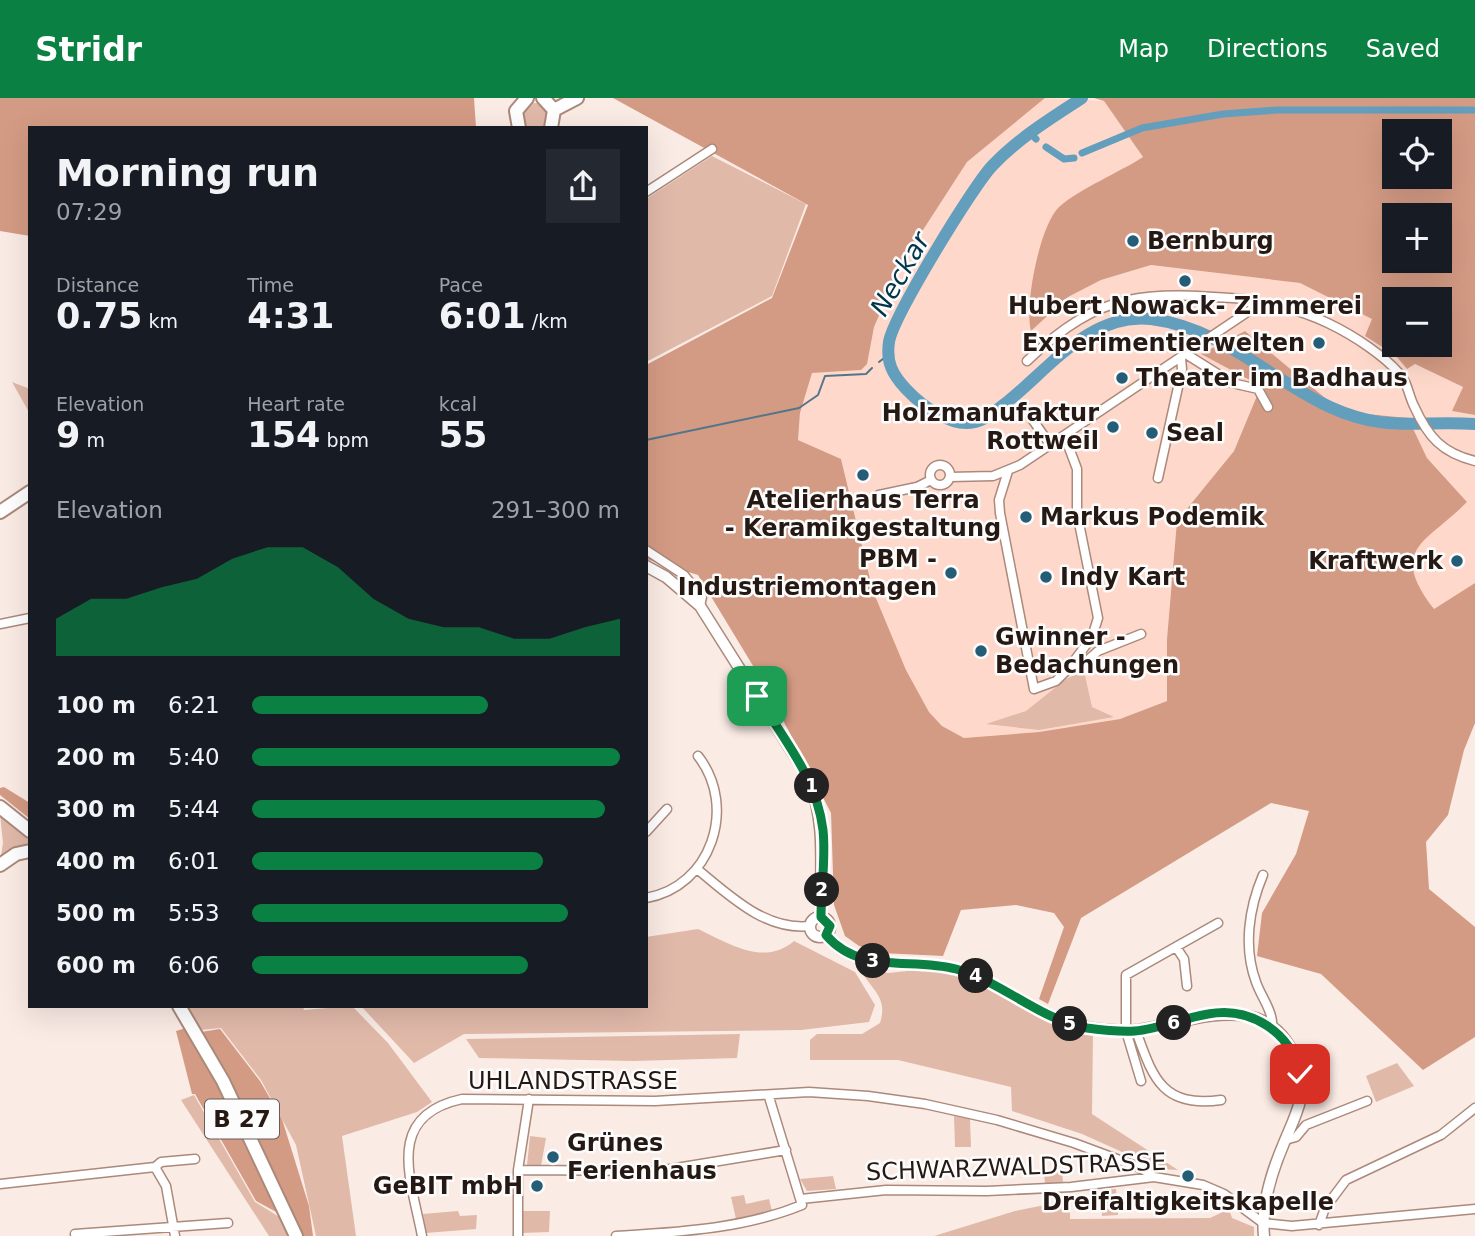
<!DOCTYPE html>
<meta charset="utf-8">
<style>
body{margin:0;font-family:"DejaVu Sans",sans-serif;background:#242831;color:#f1f3f6;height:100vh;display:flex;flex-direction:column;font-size:26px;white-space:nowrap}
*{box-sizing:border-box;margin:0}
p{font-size:23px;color:#9ea1a6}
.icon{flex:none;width:38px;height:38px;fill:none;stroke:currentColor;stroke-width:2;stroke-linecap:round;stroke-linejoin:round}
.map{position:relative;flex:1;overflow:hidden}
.side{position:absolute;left:28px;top:28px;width:620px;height:882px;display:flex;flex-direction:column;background:#171b24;border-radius:0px;box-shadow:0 7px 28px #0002}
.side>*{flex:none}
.fabs{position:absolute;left:1382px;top:21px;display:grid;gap:14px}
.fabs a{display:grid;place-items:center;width:70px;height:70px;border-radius:0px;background:#171b24;box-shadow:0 7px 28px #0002;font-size:35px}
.pin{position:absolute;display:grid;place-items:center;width:60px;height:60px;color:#fff;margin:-30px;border-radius:14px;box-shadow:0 4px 10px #0006}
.km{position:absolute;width:35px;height:35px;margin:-18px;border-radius:50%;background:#222;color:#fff;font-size:19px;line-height:35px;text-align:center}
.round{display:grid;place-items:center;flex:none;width:74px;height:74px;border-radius:0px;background:#242831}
.headline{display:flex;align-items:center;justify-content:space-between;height:119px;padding:0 28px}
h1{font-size:38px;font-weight:600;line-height:52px}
.figures{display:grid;grid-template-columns:repeat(3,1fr);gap:10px;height:119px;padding:7px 28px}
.figures div{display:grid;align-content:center}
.figures b{font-size:35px;font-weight:600}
.figures small{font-size:19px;font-weight:400}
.figures p{font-size:19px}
.chart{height:196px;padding:14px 28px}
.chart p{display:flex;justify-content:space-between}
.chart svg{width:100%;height:126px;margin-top:7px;fill:#0b8043;opacity:.7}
ul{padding:0 28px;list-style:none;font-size:23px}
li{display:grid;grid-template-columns:112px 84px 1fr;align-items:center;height:52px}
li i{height:18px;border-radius:9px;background:#0b8043}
header{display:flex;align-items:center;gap:42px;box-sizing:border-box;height:98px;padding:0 35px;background:#0b8043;color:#fff}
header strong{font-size:33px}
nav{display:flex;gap:38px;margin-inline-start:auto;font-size:24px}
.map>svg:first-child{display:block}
</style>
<header>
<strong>Stridr</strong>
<nav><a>Map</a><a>Directions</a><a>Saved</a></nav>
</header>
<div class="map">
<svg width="1475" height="1138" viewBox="0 0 1475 1138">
<rect width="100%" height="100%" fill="#fbebe5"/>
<path fill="#fed9cb" d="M1045 0 1104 3 1143 59 1058 110 1031 232 1068 199 1101 182 1151 167 1300 185 1373 221 1365 238 1396 258 1407 271 1415 266 1463 289 1453 313 1475 317V485L1434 511 1421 493 1413 475V454L1420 443 1467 404 1427 360 1408 321 1366 316 1330 304 1245 233 1203 256 1261 287 1234 353 1177 423 1167 541V603L1120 621 1039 634 964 640 942 628 929 614 906 572 873 493 841 361 798 342 800 315 812 275 860 272 874 229 903 163 967 64Z"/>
<path fill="#e1b9a9" d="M522 18a13 13 0 1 1 26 0a13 13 0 1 1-26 0Z
M712 58 806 106 772 198 646 264V101Z
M12 284 30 291V316Z
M1084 573 1092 609 1114 619 1039 632 986 626 1026 613 1066 581Z
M0 716 30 741V750L0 764 3 745Z
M698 831C728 845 764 869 794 843L855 874 875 907 869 924 801 932 464 936 414 965 361 908H646V839Z
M925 871C938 874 954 875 968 880 1011 897 1046 931 1093 935L1092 1016 1178 1072 1160 1071 1082 1036 1012 1013 1011 989 898 962H810V942L817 936H862L880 925C888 900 873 893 861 873L889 875Z
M185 908H303L304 912 352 908 388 945 432 1004 417 1014 342 1038 356 1138H316L296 1047 261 982 221 930 200 932Z
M740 936 737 960 634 963 479 960 466 941Z
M1397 965 1414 988 1376 1004 1366 978Z
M194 997 255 1104 281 1120 288 1138H269L181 1002Z
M954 1018 970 1021 971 1049H955Z
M530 1038 546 1040 541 1068 527 1067Z
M1062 1073 1063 1085 1045 1086 1044 1074Z
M833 1078 836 1091 807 1093 800 1081Z
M1116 1091 1118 1117 1102 1118 1100 1092Z
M744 1097 746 1106 769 1101 772 1113 736 1121 731 1099Z
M1070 1102V1121L1210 1120 1229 1111 1232 1120 1254 1129V1138H934L1015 1113Z
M458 1113 460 1118 477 1117 476 1131 426 1135 423 1116Z
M522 1113H550L549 1134 522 1135Z"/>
<path fill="#d49b84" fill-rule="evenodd" d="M0 0H474L476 30H30V138L0 133Z
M613 0H1045L967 64 903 163 874 229 867 266 861 272 812 275 800 315 798 342 841 361 873 493 906 572 929 614 942 628 964 640 1039 634 1120 621 1167 603V541L1177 423 1234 353 1261 288 1201 256 1245 233 1330 304 1366 316 1408 320 1427 360 1467 404C1427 445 1387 450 1434 511L1475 485V625L1464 652 1448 717 1426 744 1429 791 1475 829V939L1423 972 1321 876 1257 858 1262 815 1296 756 1309 713 1271 705 1081 820 1048 906 1039 901 1064 829 1054 815 1016 807 961 812 943 858 881 855 859 848 845 838 834 807 831 715 767 591 698 477 646 461V267L772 200 808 107Z
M1094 0H1475V317L1452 313 1463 289 1415 266 1407 271 1396 258 1365 238 1372 221 1300 185 1151 167 1101 182 1068 199 1031 233C1024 207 1040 127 1059 109 1079 91 1120 74 1143 59L1104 3ZM1395 33H1440V79H1395ZM1395 117H1440V163H1395ZM1440 201V247H1395V201Z
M4 689 30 705V721L0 697V690Z
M186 930 240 1029 280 1116 256 1103 195 996H192L176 933Z
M220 931 260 983 282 1021 309 1108 313 1138H302L262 1048 201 934Z"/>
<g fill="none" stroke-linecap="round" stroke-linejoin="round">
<path stroke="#51768a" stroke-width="2" d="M879 264 888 257
M646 342 799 310 818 297 825 278 866 276 872 270"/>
<path stroke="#639ebc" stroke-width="7" d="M1030 35 1036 41
M1046 49 1064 61 1074 60
M1082 55 1142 30 1223 16 1277 12H1475"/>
<path stroke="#639ebc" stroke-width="12" d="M1082 0C1051 20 1019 40 993 67 974 86 893 219 889 244 886 264 892 276 906 291 921 307 951 330 975 324 986 322 996 312 1006 305 1049 271 1090 214 1151 221 1222 230 1269 281 1330 309 1386 335 1418 322 1475 326"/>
<defs>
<path id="minor" d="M646 94 712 51
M1186 256 1232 285 1258 291 1268 309
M1027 263C1102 191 1146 194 1244 201L1257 209
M1023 308 1051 348
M930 377a10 10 0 1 1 20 0a10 10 0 1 1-20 0Z
M1008 373 999 402 1000 415 1034 591 1056 583 1068 571 1092 539 1098 520 1077 415V371L1065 339
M950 379 993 378 1020 367 1249 213C1286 193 1373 245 1398 274 1408 284 1408 296 1414 308 1428 339 1442 355 1475 363
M1158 380 1182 271 1181 260
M879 397 917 389 931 382
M646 452 684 477 702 499 700 508
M0 526 30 520
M1068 571 1081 568 1098 553 1141 536
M646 734 667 711
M697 771C729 797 765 833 810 828
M1263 777C1249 810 1243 849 1256 884 1261 899 1274 914 1272 930
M646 800C711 789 738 709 698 658
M1176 849 1184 861 1187 888
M1136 933C1153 980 1162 1010 1221 1002
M1141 983 1126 933V877L1218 825
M1285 1042 1296 1039 1306 1027 1367 1003
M155 1069 161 1064 195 1061
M518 1072 658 1073 786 1052
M0 1086 155 1069 166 1088 175 1138
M801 1101 886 1092 987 1093 1071 1089 1154 1079 1203 1087 1224 1096 1263 1125 1292 1128 1475 1111
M1319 1127 1325 1110 1346 1082 1441 1037 1475 1010
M75 1136 228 1125
M422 1138C411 1081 384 1018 462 1001L655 1003 809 994 868 998 925 1006 997 1022 1074 1045 1141 1070 1154 1079
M518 1138V1072L529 1001
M616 1138C679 1134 743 1131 802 1107L769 999"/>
<path id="tertiary" d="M646 468 666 479 700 508 808 679C827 726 820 769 821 819
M810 829a10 10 0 1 1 20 0a10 10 0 1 1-20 0Z
M826 837C859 877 911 859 955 871 1004 884 1039 923 1091 930 1106 932 1123 934 1139 932 1197 923 1271 887 1299 969 1308 997 1294 1020 1284 1045 1272 1073 1261 1108 1264 1138"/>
<path id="primary" d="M543 0 554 12 551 30
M554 12 577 0
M519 30 516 13 527 0
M0 414 30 394
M0 709 30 733
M0 767 16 756 30 753
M179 908 223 983 296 1138"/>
</defs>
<use href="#minor" stroke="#ab897b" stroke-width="11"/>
<use href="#tertiary" stroke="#ab897b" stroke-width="13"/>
<use href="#primary" stroke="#ab897b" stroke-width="16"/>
<use href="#minor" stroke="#fff" stroke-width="8"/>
<use href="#tertiary" stroke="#fff" stroke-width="10"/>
<use href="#primary" stroke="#fff" stroke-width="12"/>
</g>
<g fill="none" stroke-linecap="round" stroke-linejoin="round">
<defs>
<path id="route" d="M757 598C784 641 817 681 823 732 826 761 821 790 821 819L830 828 826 837C860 877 911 859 956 871 1003 884 1038 921 1087 930 1102 932 1120 934 1135 933 1160 931 1183 920 1208 916 1250 908 1291 934 1300 976"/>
</defs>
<use href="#route" stroke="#fff" stroke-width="14"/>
<use href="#route" stroke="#0b8043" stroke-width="9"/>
</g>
<g fill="#255d77" stroke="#fcfcfc" stroke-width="2.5">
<circle cx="1133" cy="143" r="7"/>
<circle cx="1185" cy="183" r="7"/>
<circle cx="1319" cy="245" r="7"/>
<circle cx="1122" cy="280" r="7"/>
<circle cx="1113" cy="329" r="7"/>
<circle cx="1152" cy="335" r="7"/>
<circle cx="863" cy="377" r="7"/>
<circle cx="1026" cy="419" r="7"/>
<circle cx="1457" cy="463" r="7"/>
<circle cx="951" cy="475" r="7"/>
<circle cx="1046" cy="479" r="7"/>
<circle cx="981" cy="553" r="7"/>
<circle cx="553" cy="1059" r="7"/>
<circle cx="1188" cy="1078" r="7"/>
<circle cx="537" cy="1088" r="7"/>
</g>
<g text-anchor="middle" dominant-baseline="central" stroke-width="5" stroke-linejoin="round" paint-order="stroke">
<rect fill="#fcfcfc" stroke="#665d5a" stroke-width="2" x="205" y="1001.5" width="74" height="39" rx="5"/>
<g font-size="23" font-weight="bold" fill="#261914">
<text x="242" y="1021">B 27</text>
</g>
<g font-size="24" font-weight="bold" fill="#261914" stroke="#fcfcfc" text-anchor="start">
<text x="1147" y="143">Bernburg</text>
<text x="1185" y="208" text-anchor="middle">Hubert Nowack- Zimmerei</text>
<text x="1305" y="245" text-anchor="end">Experimentierwelten</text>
<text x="1136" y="280">Theater im Badhaus</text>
<text x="1099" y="315" text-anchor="end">Holzmanufaktur<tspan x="1099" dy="28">Rottweil</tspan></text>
<text x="1166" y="335">Seal</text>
<text x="863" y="402" text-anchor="middle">Atelierhaus Terra<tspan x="863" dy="28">- Keramikgestaltung</tspan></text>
<text x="1040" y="419">Markus Podemik</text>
<text x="937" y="461" text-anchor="end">PBM -<tspan x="937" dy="28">Industriemontagen</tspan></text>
<text x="1443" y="463" text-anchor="end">Kraftwerk</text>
<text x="1060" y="479">Indy Kart</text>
<text x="995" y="539">Gwinner -<tspan x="995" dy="28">Bedachungen</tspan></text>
<text x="567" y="1045">Grünes<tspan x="567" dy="28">Ferienhaus</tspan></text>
<text x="523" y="1088" text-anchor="end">GeBIT mbH</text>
<text x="1188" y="1104" text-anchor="middle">Dreifaltigkeitskapelle</text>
</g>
<g font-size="24" fill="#261914" stroke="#fcfcfc">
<text x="573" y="983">UHLANDSTRASSE</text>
<text transform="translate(1016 1069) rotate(-2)">SCHWARZWALDSTRASSE</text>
</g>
<g font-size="26" font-style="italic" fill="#00354a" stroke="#fcfcfc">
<text transform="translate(900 176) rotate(-60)">Neckar</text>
</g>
</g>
</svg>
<div class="fabs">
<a><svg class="icon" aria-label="locate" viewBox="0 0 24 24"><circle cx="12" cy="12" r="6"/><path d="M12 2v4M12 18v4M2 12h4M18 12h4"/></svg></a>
<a>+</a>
<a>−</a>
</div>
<div class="pin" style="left:757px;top:598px;background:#1e9e55"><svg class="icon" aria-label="arrive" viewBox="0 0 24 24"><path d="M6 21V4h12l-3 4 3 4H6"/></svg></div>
<div class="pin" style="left:1300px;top:976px;background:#d93025"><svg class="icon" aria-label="check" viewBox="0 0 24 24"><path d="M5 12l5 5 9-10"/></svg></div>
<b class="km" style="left:812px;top:688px">1</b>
<b class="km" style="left:822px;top:792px">2</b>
<b class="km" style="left:873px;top:863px">3</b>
<b class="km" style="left:976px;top:878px">4</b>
<b class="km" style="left:1070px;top:926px">5</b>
<b class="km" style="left:1174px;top:925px">6</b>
<section class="side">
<div class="headline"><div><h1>Morning run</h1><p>07:29</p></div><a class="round"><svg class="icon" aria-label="share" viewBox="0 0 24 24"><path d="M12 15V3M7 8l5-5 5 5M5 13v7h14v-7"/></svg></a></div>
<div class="figures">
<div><p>Distance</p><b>0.75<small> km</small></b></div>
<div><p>Time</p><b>4:31</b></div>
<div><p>Pace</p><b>6:01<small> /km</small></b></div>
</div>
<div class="figures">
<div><p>Elevation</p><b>9<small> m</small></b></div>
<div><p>Heart rate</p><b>154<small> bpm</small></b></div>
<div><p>kcal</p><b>55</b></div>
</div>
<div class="chart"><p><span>Elevation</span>291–300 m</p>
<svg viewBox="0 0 160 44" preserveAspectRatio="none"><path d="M0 44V31L10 24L20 24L30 20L40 17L50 10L60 6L70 6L80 13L90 24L100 31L110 34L120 34L130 38L140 38L150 34L160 31V44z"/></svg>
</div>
<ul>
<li><b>100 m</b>6:21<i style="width:64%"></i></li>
<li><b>200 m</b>5:40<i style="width:100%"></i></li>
<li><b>300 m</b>5:44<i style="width:96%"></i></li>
<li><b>400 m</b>6:01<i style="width:79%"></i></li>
<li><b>500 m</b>5:53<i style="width:86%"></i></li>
<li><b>600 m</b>6:06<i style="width:75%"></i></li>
</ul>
</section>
</div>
